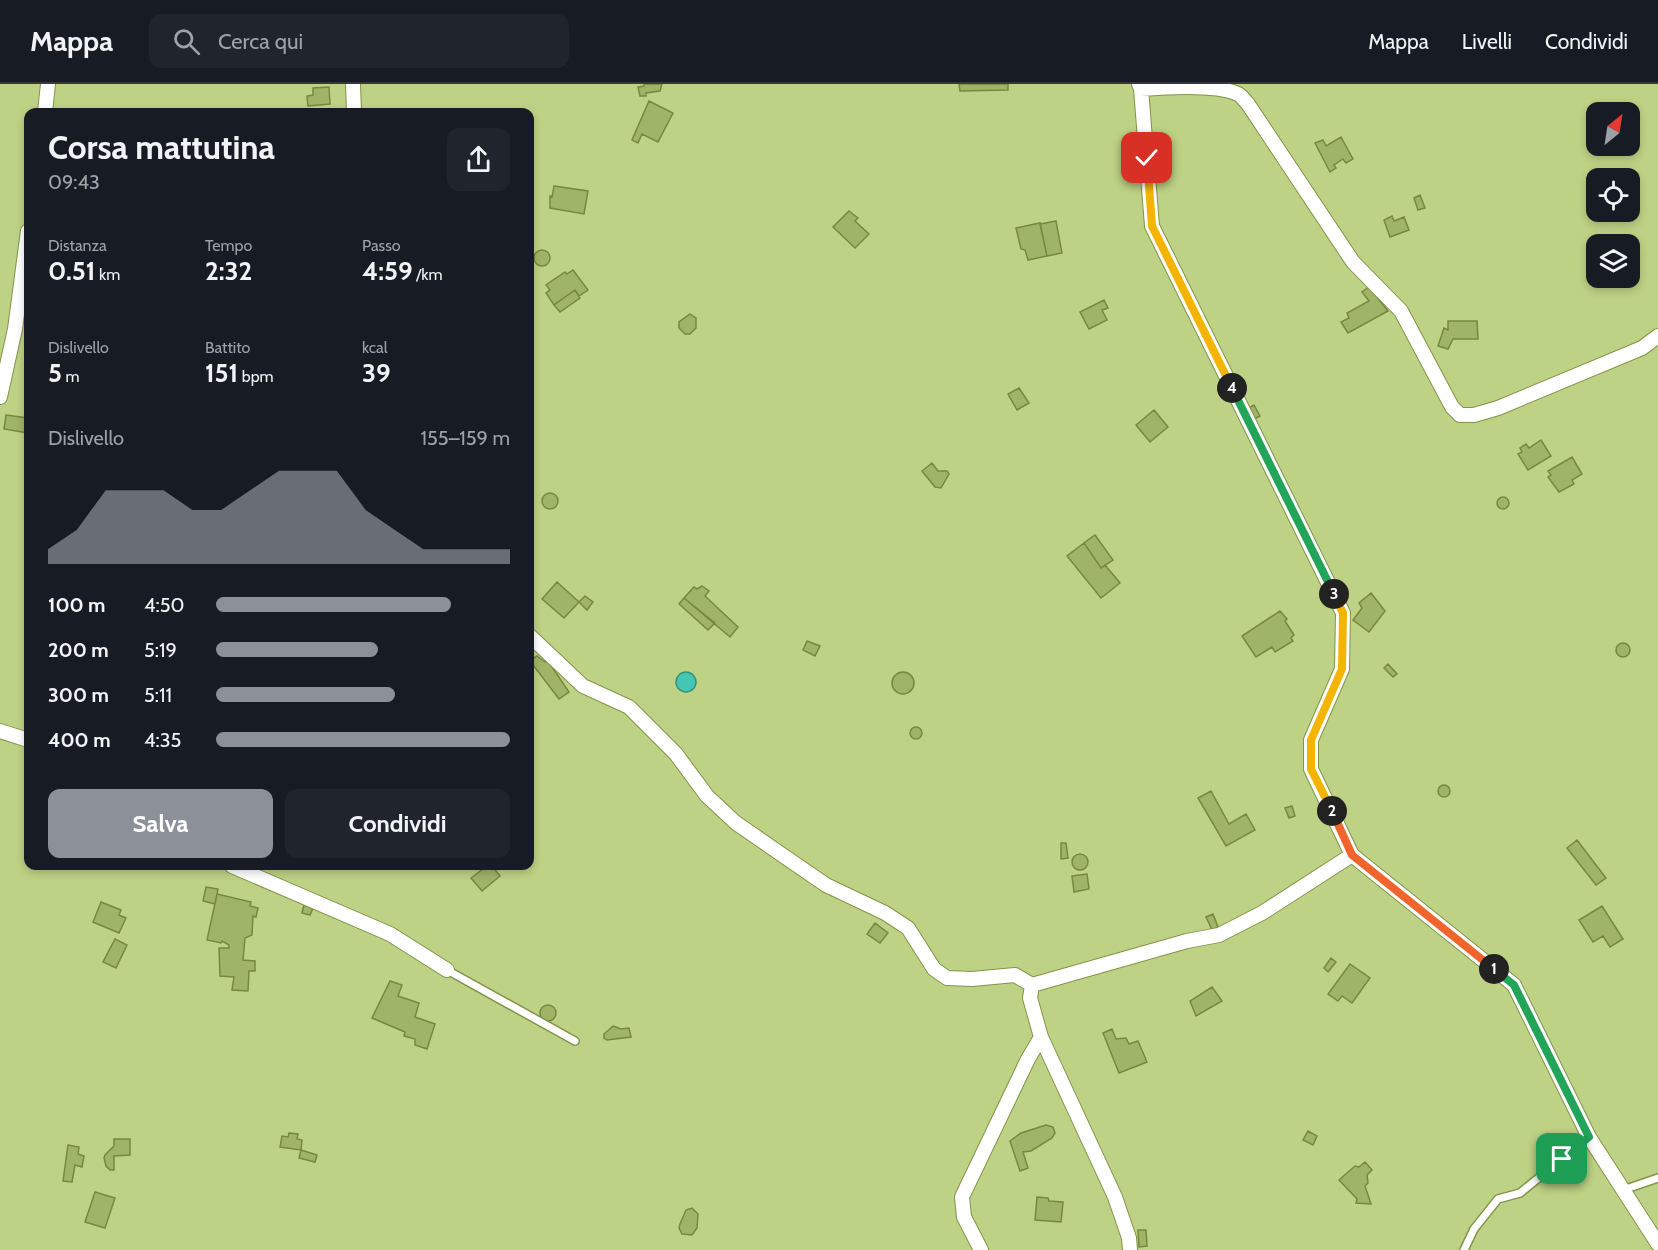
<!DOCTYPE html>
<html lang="it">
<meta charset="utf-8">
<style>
body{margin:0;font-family:Cabin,sans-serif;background:#20242c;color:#f1f3f6;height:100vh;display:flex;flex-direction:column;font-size:22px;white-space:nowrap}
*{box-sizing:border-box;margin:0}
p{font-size:20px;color:#9ea1a6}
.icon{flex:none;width:33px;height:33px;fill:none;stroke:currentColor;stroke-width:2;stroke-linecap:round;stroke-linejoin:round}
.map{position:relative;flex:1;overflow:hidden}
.sheet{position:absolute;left:24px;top:24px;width:510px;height:762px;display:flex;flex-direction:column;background:#171b24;border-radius:12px;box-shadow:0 3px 9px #0003}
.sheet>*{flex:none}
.needle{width:39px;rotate:30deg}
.controls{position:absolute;left:1586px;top:18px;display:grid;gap:12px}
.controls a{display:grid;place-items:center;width:54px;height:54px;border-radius:12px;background:#171b24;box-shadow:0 3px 9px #0003;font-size:30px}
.pin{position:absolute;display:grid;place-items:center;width:51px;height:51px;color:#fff;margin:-26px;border-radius:12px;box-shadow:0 3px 9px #0006}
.km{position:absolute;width:30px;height:30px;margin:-15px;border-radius:50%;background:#222;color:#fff;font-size:16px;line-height:30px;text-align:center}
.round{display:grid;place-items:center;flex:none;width:63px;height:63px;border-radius:12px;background:#20242c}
.summary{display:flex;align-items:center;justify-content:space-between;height:102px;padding:0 24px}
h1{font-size:33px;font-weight:700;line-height:45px}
.metrics{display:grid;grid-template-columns:repeat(3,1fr);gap:9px;height:102px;padding:6px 24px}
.metrics div{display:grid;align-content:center}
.metrics b{font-size:26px;font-weight:700}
.metrics small{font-size:16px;font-weight:400}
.metrics p{font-size:16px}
.chart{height:168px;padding:12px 24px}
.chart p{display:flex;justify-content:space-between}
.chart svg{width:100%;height:108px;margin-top:6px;fill:#8c9099;opacity:.7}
.cta{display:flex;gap:12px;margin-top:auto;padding:12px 24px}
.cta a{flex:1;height:69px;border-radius:12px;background:#8c9099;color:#fff;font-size:24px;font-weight:700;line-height:69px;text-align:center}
.cta a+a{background:#20242c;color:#f1f3f6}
ul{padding:0 24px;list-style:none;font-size:20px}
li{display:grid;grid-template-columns:96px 72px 1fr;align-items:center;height:45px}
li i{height:15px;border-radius:8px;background:#8c9099}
header{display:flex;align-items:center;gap:36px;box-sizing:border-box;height:84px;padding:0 30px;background:#171b24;border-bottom:2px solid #363941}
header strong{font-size:28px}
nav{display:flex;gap:33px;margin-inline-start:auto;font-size:21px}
.search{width:420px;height:54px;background:#20242c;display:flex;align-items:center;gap:15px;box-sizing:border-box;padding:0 21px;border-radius:12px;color:#9ea1a6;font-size:22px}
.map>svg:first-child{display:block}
</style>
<header>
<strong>Mappa</strong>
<div class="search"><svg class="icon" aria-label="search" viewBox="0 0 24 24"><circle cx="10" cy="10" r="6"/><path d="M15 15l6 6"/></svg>Cerca qui</div>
<nav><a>Mappa</a><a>Livelli</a><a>Condividi</a></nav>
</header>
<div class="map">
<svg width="1658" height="1166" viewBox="0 0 1658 1166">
<rect width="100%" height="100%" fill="#bed285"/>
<path fill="#44c6b2" stroke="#35927d" stroke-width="1.5" d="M676 598a10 10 0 1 1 20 0a10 10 0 1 1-20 0Z"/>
<path fill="#a0b468" stroke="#77883d" stroke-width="1.5" d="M644 0H662L660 7 646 9V12H640L638 3 644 2Z
M959 0H1008V6L960 7Z
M329 3 330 20 308 22 307 12 313 11V4Z
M649 17 673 29 658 58 642 50 638 59 632 56Z
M1341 53 1353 75 1346 79 1343 75 1334 81 1336 84 1330 88 1315 59 1323 56 1326 62Z
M554 102 588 107 584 130 550 124V112L552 113Z
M1420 111 1425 124 1418 126 1414 114Z
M849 127 858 134 855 137 869 150 855 164 833 143Z
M1392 132 1394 137 1404 133 1409 146 1390 153 1384 136Z
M1056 137 1062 169 1047 172 1040 140Z
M1040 139 1047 172 1028 176 1025 166 1021 165 1016 144Z
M534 174a8 8 0 1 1 16 0a8 8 0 1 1-16 0Z
M573 186 588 206 579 212 575 206 554 221 546 209 550 206 546 201 565 188 567 190Z
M1369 203 1388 227 1348 249 1341 238 1349 234 1347 229 1369 217 1362 208Z
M575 206 580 214 560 228 554 221Z
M1104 216 1108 224 1102 226 1107 236 1089 245 1080 228Z
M690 230 696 234V244L690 250H685L679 244V238Z
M1448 237H1477L1478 255H1453L1448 265 1438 262 1444 244 1448 246Z
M1019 304 1029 319 1017 326 1008 310Z
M1254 321 1260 332 1251 337 1245 326Z
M1154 326 1168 343 1150 358 1136 341Z
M6 331 28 334V349L4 345Z
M1541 356 1551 372 1528 386 1518 370 1522 368 1520 364 1526 360 1529 364Z
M1572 373 1582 390 1572 396 1574 400 1559 408 1548 393 1551 391 1548 387Z
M932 379 938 387H947L949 390 941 404 935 403 922 387Z
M542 417a8 8 0 1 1 16 0a8 8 0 1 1-16 0Z
M1497 419a6 6 0 1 1 12 0a6 6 0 1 1-12 0Z
M1095 451 1113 476 1101 484 1084 459Z
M1084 459 1101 484 1105 481 1120 499 1101 514 1067 472Z
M557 498 579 518 564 534 542 515Z
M702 502 709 507 705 512 738 543 730 553 684 514 694 503 697 505Z
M1371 509 1385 527 1369 548 1353 536 1362 524 1359 519Z
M585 512 593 518 587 526 579 518Z
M684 514 715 539 708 546 679 520Z
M1280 527 1287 535 1285 537 1294 551 1291 554 1293 557 1275 568 1272 563 1256 573 1242 552Z
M807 557 820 562 815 572 803 566Z
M1616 566a7 7 0 1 1 14 0a7 7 0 1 1-14 0Z
M537 572 545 578 548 577 569 608 559 615 530 577Z
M1388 580 1397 590 1393 593 1384 584Z
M892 599a11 11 0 1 1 22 0a11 11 0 1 1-22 0Z
M910 649a6 6 0 1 1 12 0a6 6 0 1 1-12 0Z
M1438 707a6 6 0 1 1 12 0a6 6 0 1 1-12 0Z
M1211 707 1229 740 1246 730 1255 746 1226 762 1198 714Z
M1292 722 1295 732 1289 734 1285 724Z
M1577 756 1606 794 1596 801 1567 764Z
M1061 759H1066L1068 774 1061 775Z
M1072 778a8 8 0 1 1 16 0a8 8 0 1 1-16 0Z
M487 782H492L500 792 482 807 471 794Z
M1087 790 1089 805 1074 808 1072 792Z
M206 803 218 805 215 820 203 817Z
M217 810 251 818 250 822 258 824 256 833 253 832 252 851 245 854 243 876 255 877V887H249L248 907 232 906 234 893 220 892 219 864H229V861L222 857 221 859 207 856Z
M101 818 121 826 119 831 126 834 119 849 93 838Z
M304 821 313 824 310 831 302 829Z
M1602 822 1623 855 1610 863 1603 852 1593 858 1579 836Z
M1213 830 1218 843 1212 846 1206 833Z
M875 839 888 849 880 859 867 850Z
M115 855 127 861 116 884 103 878Z
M1331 874 1336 878 1328 888 1324 884Z
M1350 880 1370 894 1352 919 1342 912 1338 917 1328 910Z
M390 897 402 901 398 912 419 919 415 933 435 940 427 965 415 961V955L404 952 405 948 372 934Z
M1212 903 1222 917 1196 932 1190 917Z
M540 929a8 8 0 1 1 16 0a8 8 0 1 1-16 0Z
M613 942 621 945 629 944 631 953 607 956 604 954V950Z
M1112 945 1116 955 1126 954 1129 960 1138 957 1147 978 1119 989 1103 949Z
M1046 1041 1053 1043 1055 1049 1052 1054 1031 1067 1023 1068 1028 1084 1020 1087 1010 1057 1021 1049Z
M1308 1047 1317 1052 1313 1061 1303 1056Z
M289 1049 298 1050 297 1055 302 1056 301 1066 280 1063 282 1052 288 1053Z
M114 1055H130V1071L114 1072V1086H110L106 1082 104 1074 105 1071 114 1062Z
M68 1061 79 1063 78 1070 84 1072 82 1083 75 1081 72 1098 63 1097Z
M301 1066 317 1071 315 1078 299 1074Z
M1365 1078 1372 1086 1367 1091 1368 1099 1365 1102 1371 1120 1356 1119 1357 1115 1339 1096 1355 1082 1359 1083Z
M95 1108 115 1114 105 1144 85 1138Z
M1037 1113 1048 1114 1049 1117 1063 1118 1061 1138 1035 1136Z
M692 1124 698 1130 697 1144 692 1151 682 1150 679 1144 680 1140 686 1126Z
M1138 1146H1146L1147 1162 1139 1163Z"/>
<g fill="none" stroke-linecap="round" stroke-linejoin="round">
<defs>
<path id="lane" d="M447 886 575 957
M1623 1106 1658 1094
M1464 1166 1474 1145 1498 1115 1520 1109 1589 1053"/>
<path id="street" d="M353 0 354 28
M1139 0 1141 5 1152 142 1343 529 1342 585 1311 656V685L1352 771 1514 901 1589 1053 1658 1160
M1141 5C1167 3 1217 0 1238 10 1242 12 1245 17 1248 20L1353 178 1401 227 1452 323 1460 331H1474L1498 324 1642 264 1658 252
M45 28 48 0
M0 313 15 245 28 147
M530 552 583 602 629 623 676 670 707 712 736 739 826 801 885 829 908 844 934 885 947 894 972 895 1015 891 1032 901 1187 857 1219 851 1262 829 1352 771
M0 647 28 656
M232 782 390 850 447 886
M1032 901 1030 914 1041 953 1115 1113 1129 1154 1130 1166
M981 1166 964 1133 962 1113 1028 975 1041 953"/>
</defs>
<use href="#lane" stroke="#829448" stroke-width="10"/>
<use href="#street" stroke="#829448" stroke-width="16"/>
<use href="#lane" stroke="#fff" stroke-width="7"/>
<use href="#street" stroke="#fff" stroke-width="14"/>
</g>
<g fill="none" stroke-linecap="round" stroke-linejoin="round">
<defs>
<path id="split-1" d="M1494 885 1514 901 1589 1053 1562 1075"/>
<path id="split-2" d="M1332 727 1352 771 1494 885"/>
<path id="split-3" d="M1332 727 1311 685V656L1342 585 1343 529 1334 510"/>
<path id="split-4" d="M1232 304 1334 510"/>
<path id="split-5" d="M1147 74 1152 142 1232 304"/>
</defs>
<use href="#split-1" stroke="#fff" stroke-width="12"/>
<use href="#split-2" stroke="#fff" stroke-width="12"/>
<use href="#split-3" stroke="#fff" stroke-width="12"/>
<use href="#split-4" stroke="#fff" stroke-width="12"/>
<use href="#split-5" stroke="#fff" stroke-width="12"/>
<use href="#split-1" stroke="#22a559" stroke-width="8"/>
<use href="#split-2" stroke="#f0652b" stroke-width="8"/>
<use href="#split-3" stroke="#f5b400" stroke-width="8"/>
<use href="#split-4" stroke="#22a559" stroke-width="8"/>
<use href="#split-5" stroke="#f5b400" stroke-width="8"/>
</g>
</svg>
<div class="controls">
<a><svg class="needle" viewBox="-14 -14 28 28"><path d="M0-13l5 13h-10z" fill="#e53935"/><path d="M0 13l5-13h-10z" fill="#9ea1a6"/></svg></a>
<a><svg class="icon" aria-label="locate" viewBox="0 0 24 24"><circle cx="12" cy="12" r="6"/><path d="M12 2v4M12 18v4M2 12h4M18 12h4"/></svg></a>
<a><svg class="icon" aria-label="layers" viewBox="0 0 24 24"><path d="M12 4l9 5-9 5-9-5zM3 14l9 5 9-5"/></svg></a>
</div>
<div class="pin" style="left:1562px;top:1075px;background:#1e9e55"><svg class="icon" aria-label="arrive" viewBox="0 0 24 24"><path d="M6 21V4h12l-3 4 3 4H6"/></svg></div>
<div class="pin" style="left:1147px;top:74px;background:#d93025"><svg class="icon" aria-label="check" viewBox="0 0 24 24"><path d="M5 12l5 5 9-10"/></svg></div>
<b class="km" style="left:1494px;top:885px">1</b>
<b class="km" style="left:1332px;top:727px">2</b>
<b class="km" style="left:1334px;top:510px">3</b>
<b class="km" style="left:1232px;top:304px">4</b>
<section class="sheet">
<div class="summary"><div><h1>Corsa mattutina</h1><p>09:43</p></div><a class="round"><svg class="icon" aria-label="share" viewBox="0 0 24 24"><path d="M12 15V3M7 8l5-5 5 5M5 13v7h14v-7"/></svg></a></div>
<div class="metrics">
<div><p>Distanza</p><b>0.51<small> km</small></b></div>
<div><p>Tempo</p><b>2:32</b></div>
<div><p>Passo</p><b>4:59<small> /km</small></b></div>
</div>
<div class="metrics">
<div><p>Dislivello</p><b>5<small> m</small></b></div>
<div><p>Battito</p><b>151<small> bpm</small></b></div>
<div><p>kcal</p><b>39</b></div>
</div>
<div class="chart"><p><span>Dislivello</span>155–159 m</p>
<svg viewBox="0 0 160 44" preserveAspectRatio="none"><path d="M0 44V38L10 30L20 14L30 14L40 14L50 22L60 22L70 14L80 6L90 6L100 6L110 22L120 30L130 38L140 38L150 38L160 38V44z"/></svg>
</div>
<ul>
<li><b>100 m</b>4:50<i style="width:80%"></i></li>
<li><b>200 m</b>5:19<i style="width:55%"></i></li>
<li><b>300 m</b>5:11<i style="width:61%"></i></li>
<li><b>400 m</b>4:35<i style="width:100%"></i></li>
</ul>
<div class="cta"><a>Salva</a><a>Condividi</a></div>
</section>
</div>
